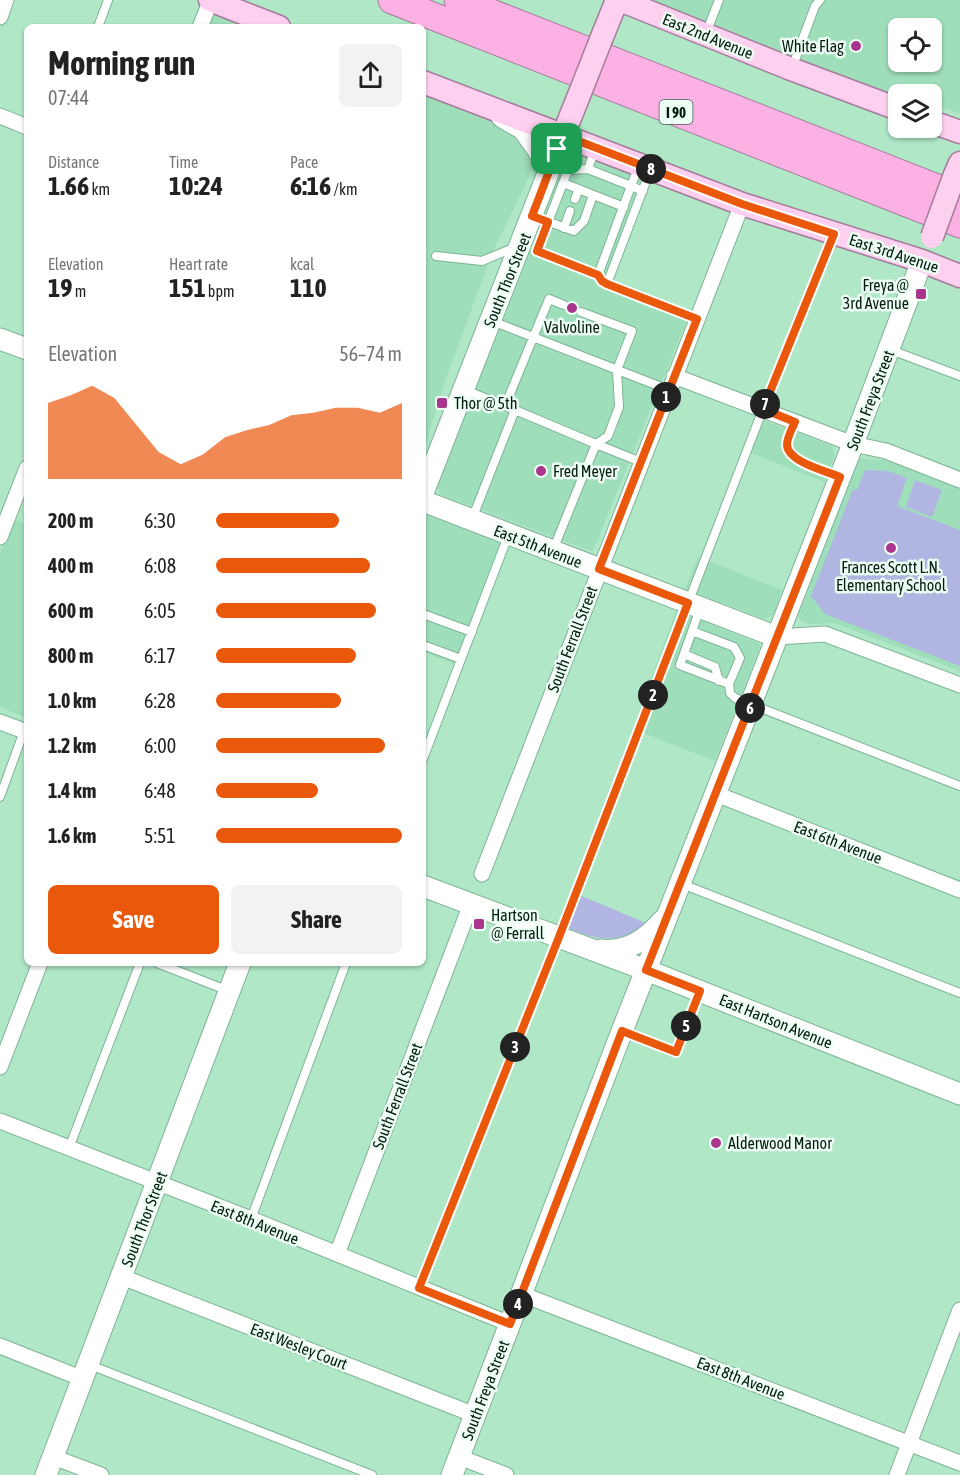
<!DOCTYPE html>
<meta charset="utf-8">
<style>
body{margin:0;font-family:"Asap Condensed",sans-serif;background:#f2f2f2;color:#222;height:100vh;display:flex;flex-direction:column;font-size:22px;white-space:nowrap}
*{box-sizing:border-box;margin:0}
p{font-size:20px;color:#767676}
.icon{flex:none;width:33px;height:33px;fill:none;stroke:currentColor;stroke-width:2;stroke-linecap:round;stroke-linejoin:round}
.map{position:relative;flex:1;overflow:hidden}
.details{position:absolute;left:24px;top:24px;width:402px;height:942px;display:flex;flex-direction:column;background:#fff;border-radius:9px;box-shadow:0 2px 4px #0004}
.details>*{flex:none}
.fabs{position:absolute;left:888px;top:18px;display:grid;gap:12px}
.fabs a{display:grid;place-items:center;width:54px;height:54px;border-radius:9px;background:#fff;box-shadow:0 2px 4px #0004;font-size:30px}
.pin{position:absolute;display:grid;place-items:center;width:51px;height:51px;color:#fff;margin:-26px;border-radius:12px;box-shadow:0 3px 9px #0006}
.km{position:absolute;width:30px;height:30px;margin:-15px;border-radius:50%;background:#222;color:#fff;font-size:16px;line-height:30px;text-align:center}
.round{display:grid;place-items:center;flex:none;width:63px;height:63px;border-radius:9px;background:#f2f2f2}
.headline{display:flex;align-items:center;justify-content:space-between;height:102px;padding:0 24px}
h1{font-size:33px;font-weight:700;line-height:45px}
.figures{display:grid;grid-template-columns:repeat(3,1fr);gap:9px;height:102px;padding:6px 24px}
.figures div{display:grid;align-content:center}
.figures b{font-size:26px;font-weight:700}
.figures small{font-size:16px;font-weight:400}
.figures p{font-size:16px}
.chart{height:168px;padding:12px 24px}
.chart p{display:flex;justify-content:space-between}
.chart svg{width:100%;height:108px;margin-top:6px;fill:#ea580c;opacity:.7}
.cta{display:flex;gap:12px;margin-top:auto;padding:12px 24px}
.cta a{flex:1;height:69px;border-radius:9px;background:#ea580c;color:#fff;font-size:24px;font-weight:700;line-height:69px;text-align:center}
.cta a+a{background:#f2f2f2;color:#222}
ul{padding:0 24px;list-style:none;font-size:20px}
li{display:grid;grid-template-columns:96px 72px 1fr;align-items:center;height:45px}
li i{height:15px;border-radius:8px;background:#ea580c}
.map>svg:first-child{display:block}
</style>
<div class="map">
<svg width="960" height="1475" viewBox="0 0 960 1475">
<rect width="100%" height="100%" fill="#afe7c7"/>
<path fill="#9fdeba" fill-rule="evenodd" d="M651 0H960V113L932 105V94L898 96 852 83ZM898 28H932V62H898Z
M220 14 253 27H206L209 19 213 15Z
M423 94 517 133 532 154V165L529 177 493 251 446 378 423 453Z
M566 149 650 180 613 281 690 312 594 549 591 551 442 495 436 487Z
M755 417 832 446 835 455 824 482 744 450Z
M861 459 890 460 960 487V671L835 623 808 624 799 619 798 610 857 460Z
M426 515 507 545 461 667 423 652V520Z
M13 519 27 525V718L0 707V553Z
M698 557 782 590 774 614 765 619 685 589Z
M676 610 760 644V647L715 761 633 729Z"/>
<path fill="#b0b6e1" d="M865 470 889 471 907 478 897 506 960 530V666L825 614 811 596 853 489 857 490Z
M915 480 942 490 932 517 906 507Z
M577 894 646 923C617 947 596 939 564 927Z"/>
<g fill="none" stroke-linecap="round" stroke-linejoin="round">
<defs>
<path id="lane" d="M98 27 108 0
M706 33 719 0
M792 68 815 6 820 0
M595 149 588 169 631 186 638 168
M588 169 568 170 537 251 598 275 631 186 643 191
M650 171 607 284 697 319
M563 183 624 207
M575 199 579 189
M533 216 574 231 584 221 593 195
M564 228 570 211
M436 256 482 261 513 248
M581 312 632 331 617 370 619 407 608 436 596 444
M492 321 669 390
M891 350 960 376
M465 390 515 410 472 519
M505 406 549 299 564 305
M515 410 596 444 553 550
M795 421C792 428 787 437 787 445 788 462 825 471 839 476
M596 444 641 462
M700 609 680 665 729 684 730 693 735 698 960 786
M423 614 472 632
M692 631 734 647 740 658 729 684
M423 645 461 659
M684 654 715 667 719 681
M423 759 508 536
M0 797 24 731
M682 884 960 993
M157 963 229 991
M624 1031 676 1052 699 992
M69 1148 140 963
M251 1219 346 963
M419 1288 559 937 763 409 834 234
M90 1365 372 1475"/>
<path id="street" d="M0 17 6 0
M200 27 211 0
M0 116 27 127
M674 376 853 444 886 451 960 480
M0 537 27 468
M777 637 825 634 960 685
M0 722 27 732
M716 794 960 890
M482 874 742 204
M0 1067 40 963
M0 1121 251 1219 510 1324
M337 1254 471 904
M122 1277 475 1415
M521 1294 960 1463
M0 1346 83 1379
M53 1457 101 1475
M459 1457 506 1475
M897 1475 960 1310"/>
<path id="secondary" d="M502 117 523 129 536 147 549 169
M0 339 27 349
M423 493 563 135
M423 501 777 637
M423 886 646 970 960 1094
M601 950C626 953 646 940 662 921
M46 1475 240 963
M452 1475 622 1031 853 444 922 261"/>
<path id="primary" d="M210 0 279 27
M620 0 791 69 898 109
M602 37 617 0
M423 82 742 204 922 261 960 276
M932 122 960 132
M563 135 578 98
M954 177 960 163"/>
<path id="highway" d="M392 0 960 224
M458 0 960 197"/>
</defs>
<use href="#lane" stroke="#7db495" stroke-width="10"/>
<use href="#street" stroke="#7db495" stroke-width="17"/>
<use href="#secondary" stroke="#7db495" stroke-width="23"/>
<use href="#primary" stroke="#a57c99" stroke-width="25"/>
<use href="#highway" stroke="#a57c99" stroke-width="29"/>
<use href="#lane" stroke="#fff" stroke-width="8"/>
<use href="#street" stroke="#fff" stroke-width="15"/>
<use href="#secondary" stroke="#fff" stroke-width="21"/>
<use href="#primary" stroke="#fdd0ef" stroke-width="22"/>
<use href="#highway" stroke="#fbb1e4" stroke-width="27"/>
<defs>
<path id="primary-bridge" d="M578 98 602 37
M932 237 954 177"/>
</defs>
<use href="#primary-bridge" stroke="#a57c99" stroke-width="25" stroke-linecap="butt"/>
<use href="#primary-bridge" stroke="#fdd0ef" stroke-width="22"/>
</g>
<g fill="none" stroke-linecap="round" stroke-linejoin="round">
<defs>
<path id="route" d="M563 135 742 204 834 234 763 409 795 422C792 429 787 437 787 445 788 462 826 471 840 477L646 970 700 991 676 1052 622 1031 510 1324 419 1288 559 937 688 603 599 569 697 319 607 284 602 281 598 275 537 251 548 222 532 216Z"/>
</defs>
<use href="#route" stroke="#fff" stroke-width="12"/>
<use href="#route" stroke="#ea580c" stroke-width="8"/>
</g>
<g fill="#a9358d" stroke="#edfef4" stroke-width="2">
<circle cx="856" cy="46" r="6"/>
<rect x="915" y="288" width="12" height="12" rx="3"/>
<circle cx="572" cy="308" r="6"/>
<rect x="436" y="397" width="12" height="12" rx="3"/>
<circle cx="541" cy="471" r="6"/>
<circle cx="891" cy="548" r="6"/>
<rect x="473" y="918" width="12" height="12" rx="3"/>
<circle cx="716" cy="1143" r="6"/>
</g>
<g text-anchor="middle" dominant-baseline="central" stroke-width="5" stroke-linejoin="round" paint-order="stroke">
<rect fill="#edfef4" stroke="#4b5f54" stroke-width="1.5" x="659.5" y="100" width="33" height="24" rx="4.5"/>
<g font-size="15" font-weight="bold" fill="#051b0f">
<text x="676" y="112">I 90</text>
</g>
<g font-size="16" fill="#051b0f" stroke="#edfef4">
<text transform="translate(708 36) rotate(22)">East 2nd Avenue</text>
<text transform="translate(894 253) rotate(18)">East 3rd Avenue</text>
<text transform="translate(507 280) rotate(-68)">South Thor Street</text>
<text transform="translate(870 400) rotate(-69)">South Freya Street</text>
<text transform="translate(538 546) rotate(21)">East 5th Avenue</text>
<text transform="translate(572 639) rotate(-69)">South Ferrall Street</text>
<text transform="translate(838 842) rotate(21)">East 6th Avenue</text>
<text transform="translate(776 1021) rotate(22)">East Hartson Avenue</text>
<text transform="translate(397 1096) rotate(-69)">South Ferrall Street</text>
<text transform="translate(144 1219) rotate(-69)">South Thor Street</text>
<text transform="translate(255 1222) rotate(22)">East 8th Avenue</text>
<text transform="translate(299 1346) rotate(21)">East Wesley Court</text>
<text transform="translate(741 1378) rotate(21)">East 8th Avenue</text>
<text transform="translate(485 1390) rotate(-69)">South Freya Street</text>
</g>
<g font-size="16" fill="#051b0f" stroke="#edfef4" text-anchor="start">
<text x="844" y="46" text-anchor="end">White Flag</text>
<text x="909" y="285" text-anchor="end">Freya @<tspan x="909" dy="18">3rd Avenue</tspan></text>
<text x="572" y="327" text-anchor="middle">Valvoline</text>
<text x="454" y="403">Thor @ 5th</text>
<text x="553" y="471">Fred Meyer</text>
<text x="891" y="567" text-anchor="middle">Frances Scott L.N.<tspan x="891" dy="18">Elementary School</tspan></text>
<text x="491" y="915">Hartson<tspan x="491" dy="18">@ Ferrall</tspan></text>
<text x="728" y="1143">Alderwood Manor</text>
</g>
</g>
</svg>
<div class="fabs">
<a><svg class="icon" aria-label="locate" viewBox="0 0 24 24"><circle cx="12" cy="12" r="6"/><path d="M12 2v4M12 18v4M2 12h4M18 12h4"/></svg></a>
<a><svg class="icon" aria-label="layers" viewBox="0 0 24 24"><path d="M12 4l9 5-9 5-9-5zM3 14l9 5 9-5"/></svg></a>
</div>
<div class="pin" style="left:557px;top:149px;background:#1e9e55"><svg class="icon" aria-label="arrive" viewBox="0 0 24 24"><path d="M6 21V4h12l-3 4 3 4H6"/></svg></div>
<b class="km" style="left:666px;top:397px">1</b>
<b class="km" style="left:653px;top:695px">2</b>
<b class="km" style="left:515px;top:1047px">3</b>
<b class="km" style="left:518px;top:1304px">4</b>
<b class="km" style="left:686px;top:1026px">5</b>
<b class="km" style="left:750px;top:708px">6</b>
<b class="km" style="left:765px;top:404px">7</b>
<b class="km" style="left:651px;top:169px">8</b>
<section class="details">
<div class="headline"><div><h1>Morning run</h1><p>07:44</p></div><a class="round"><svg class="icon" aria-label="share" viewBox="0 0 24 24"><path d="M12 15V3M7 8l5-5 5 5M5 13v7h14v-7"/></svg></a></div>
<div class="figures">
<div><p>Distance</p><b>1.66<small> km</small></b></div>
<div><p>Time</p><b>10:24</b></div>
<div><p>Pace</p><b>6:16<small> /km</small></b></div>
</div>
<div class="figures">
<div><p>Elevation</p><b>19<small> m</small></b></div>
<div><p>Heart rate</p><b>151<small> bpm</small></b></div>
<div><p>kcal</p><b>110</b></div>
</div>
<div class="chart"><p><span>Elevation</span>56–74 m</p>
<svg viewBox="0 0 160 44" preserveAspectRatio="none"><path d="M0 44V13L10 10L20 6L30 11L40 22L50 33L60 38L70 34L80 27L90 24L100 22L110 18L120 17L130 15L140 15L150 17L160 13V44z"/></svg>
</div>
<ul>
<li><b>200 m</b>6:30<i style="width:66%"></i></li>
<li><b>400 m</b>6:08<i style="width:83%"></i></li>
<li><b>600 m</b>6:05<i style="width:86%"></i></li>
<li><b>800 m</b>6:17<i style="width:75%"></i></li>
<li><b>1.0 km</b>6:28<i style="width:67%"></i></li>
<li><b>1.2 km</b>6:00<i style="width:91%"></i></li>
<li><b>1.4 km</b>6:48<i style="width:55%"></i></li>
<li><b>1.6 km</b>5:51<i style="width:100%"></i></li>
</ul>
<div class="cta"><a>Save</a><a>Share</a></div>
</section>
</div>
